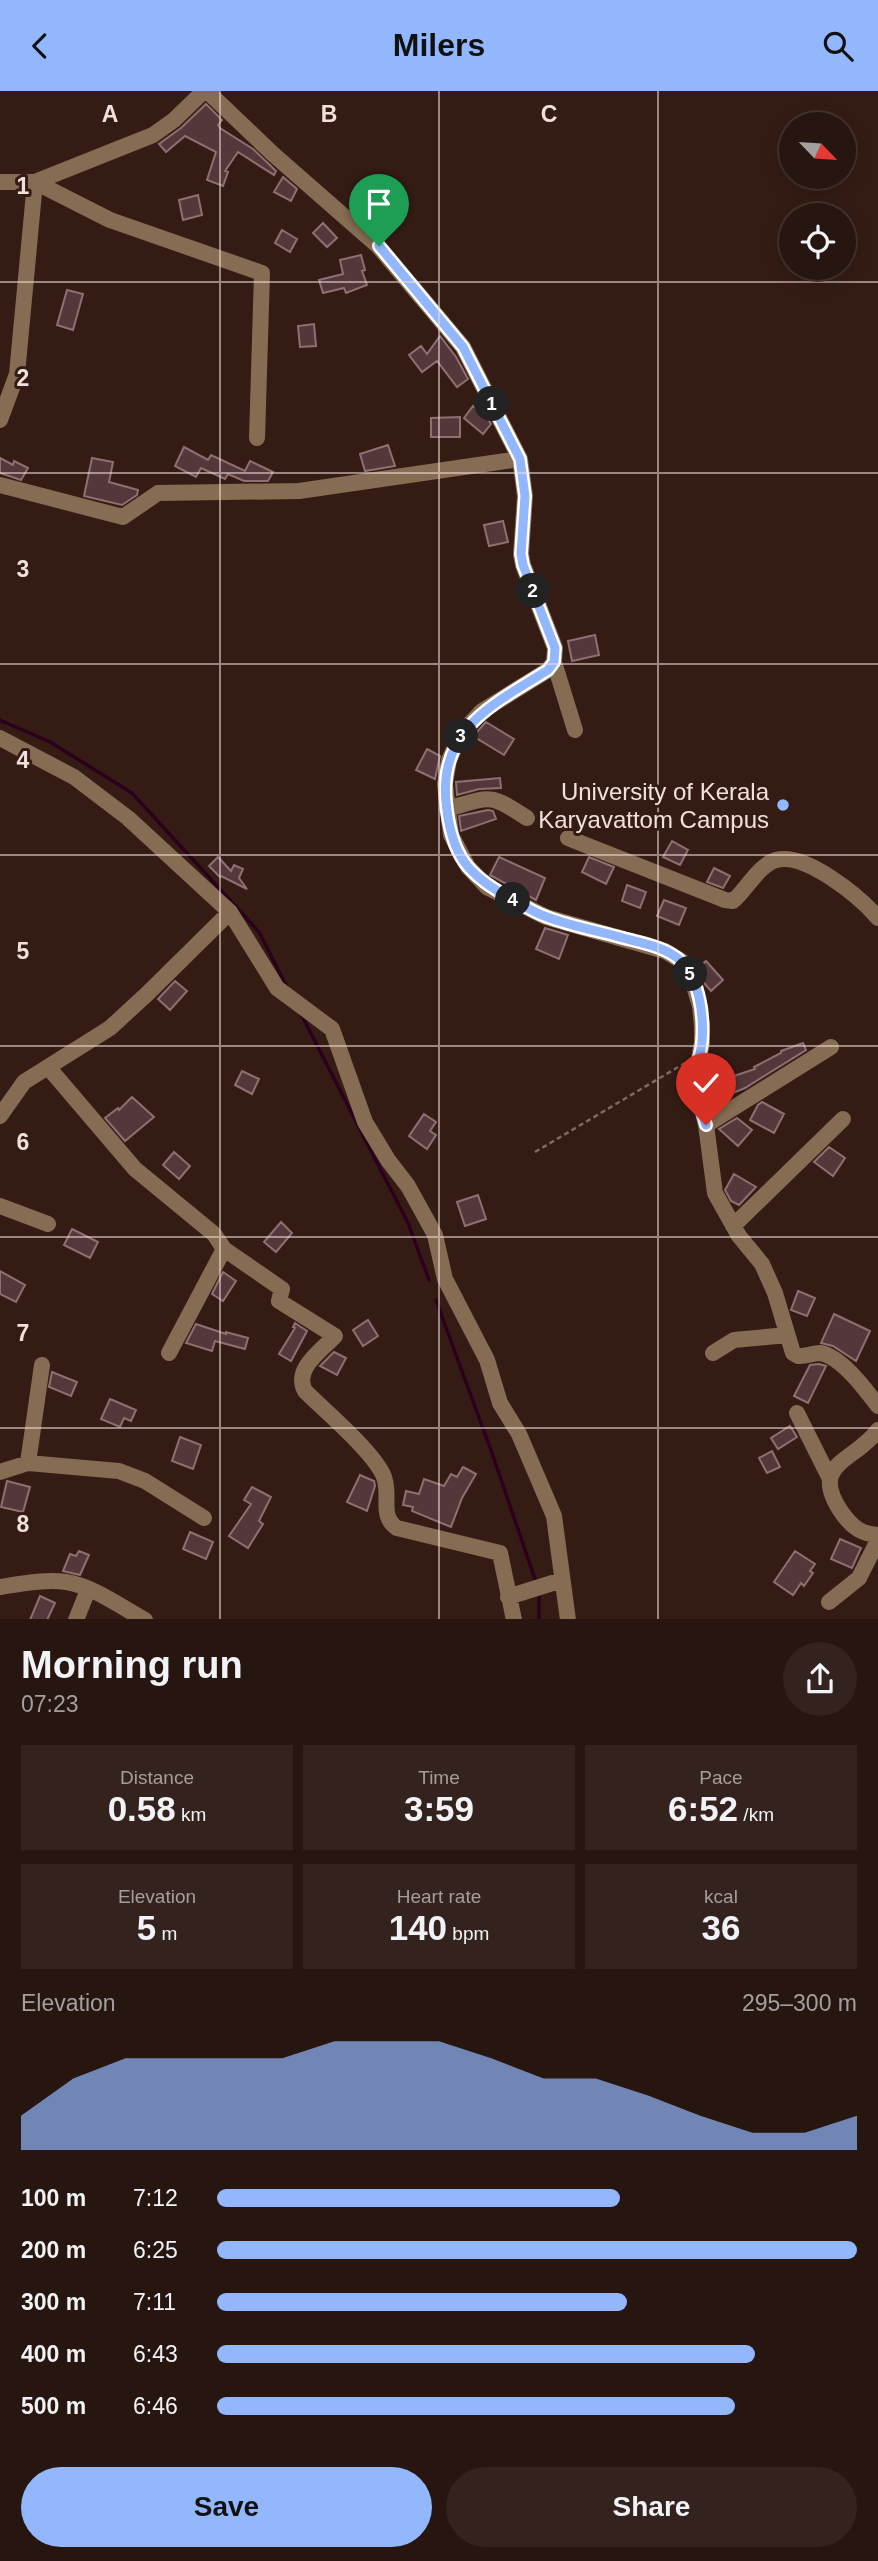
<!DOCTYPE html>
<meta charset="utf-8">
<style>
body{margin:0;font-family:Helvetica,sans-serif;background:#33221d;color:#f1f3f6;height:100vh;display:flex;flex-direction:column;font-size:26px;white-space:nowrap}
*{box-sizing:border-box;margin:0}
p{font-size:23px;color:#a49f9e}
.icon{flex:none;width:38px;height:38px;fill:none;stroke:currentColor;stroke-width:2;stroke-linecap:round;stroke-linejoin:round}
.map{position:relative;height:1528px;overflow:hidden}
.details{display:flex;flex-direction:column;background:#27150f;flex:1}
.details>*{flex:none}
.needle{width:46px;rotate:115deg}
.controls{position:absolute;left:779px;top:21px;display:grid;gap:14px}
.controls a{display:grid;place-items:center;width:77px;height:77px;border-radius:50%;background:#27150f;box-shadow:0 4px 18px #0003,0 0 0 2px #43342f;font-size:35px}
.pin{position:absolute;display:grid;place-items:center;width:60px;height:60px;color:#fff;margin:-72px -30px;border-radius:50% 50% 50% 0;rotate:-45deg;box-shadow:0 0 7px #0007}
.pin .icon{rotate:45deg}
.km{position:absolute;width:35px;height:35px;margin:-18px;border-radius:50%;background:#222;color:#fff;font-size:19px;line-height:35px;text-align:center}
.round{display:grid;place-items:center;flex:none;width:74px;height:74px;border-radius:37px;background:#33221d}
.head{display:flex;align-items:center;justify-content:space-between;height:119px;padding:0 21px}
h1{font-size:38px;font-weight:700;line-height:52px}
.stats{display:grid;grid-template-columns:repeat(3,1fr);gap:10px;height:119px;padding:7px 21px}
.stats div{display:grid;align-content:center;border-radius:0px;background:#33221d;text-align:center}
.stats b{font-size:35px;font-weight:700}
.stats small{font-size:19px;font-weight:400}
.stats p{font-size:19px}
.chart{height:196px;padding:14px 21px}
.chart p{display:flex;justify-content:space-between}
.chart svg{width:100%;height:126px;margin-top:7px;fill:#93b7fd;opacity:.7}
.primary-button{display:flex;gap:14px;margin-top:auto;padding:14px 21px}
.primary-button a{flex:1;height:80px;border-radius:42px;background:#93b7fd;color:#111;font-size:28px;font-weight:700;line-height:80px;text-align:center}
.primary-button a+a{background:#33221d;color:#f1f3f6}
ul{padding:0 21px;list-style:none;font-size:23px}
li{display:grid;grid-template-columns:112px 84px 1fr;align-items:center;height:52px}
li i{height:18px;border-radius:9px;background:#93b7fd}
header{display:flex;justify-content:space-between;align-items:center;height:91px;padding:0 21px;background:#93b7fd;color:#111;font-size:32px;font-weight:700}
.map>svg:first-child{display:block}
</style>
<header><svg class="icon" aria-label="back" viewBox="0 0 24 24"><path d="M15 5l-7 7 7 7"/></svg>Milers<svg class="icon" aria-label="search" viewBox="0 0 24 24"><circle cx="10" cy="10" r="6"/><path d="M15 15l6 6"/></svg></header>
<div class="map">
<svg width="878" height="1529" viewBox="0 0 878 1529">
<rect width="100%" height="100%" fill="#341c14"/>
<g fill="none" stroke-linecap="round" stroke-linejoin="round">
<path stroke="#2c001d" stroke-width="3.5" d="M0 629 50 651 132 702 259 841 288 898
M301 923 408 1132 429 1189
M436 1209 493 1365 536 1491
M539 1502V1529"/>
</g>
<path fill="#53373a" stroke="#8f6f72" stroke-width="2" d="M206 13 222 29 218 34 220 37 253 58 276 80 274 84 238 61 225 80 228 81 223 95 207 89 216 61 185 45 166 61 159 53 181 37Z
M283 86 297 98 291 110 274 101Z
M198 104 202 124 183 129 179 109Z
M323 132 337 147 327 156 313 142Z
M282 139 297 148 290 161 275 152Z
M361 164 365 179 362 180 367 194 346 202 344 197 323 202 319 189 343 183 340 169Z
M67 199 83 203 73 239 57 234Z
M314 233 316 255 300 256 298 235Z
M440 245 456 266 468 288 457 296 437 270 422 281 409 264 421 255 427 263Z
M473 315 486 325 491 333 483 343 464 327Z
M460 326V346H431V327Z
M388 354 395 375 365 380 360 363Z
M184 356 208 369 211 364 245 380 250 370 273 381 268 390H244L228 383 225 388 201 377 196 386 175 375Z
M0 367 13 374 14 370 28 377 21 389 0 382Z
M92 367 113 371 109 391 138 399 137 404 122 414 84 405Z
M503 430 508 451 489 455 484 434Z
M595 544 599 564 572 570 568 550Z
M486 631 514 648 504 664 473 645Z
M427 658 440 665 435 688 416 679Z
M500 687 501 697 479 698 457 704 456 691Z
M488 719 493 720 496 728 461 740 459 725Z
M672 750 688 759 680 774 663 766Z
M218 766 231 780 234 774 243 778 239 787 247 798 221 785 220 786 209 775Z
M499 766 545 787 536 809 490 784Z
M589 766 614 776 606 793 582 781Z
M714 777 730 785 723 797 707 791Z
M627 794 646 801 640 817 622 810Z
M664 809 686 817 679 834 657 825Z
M545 837 568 844 559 868 536 858Z
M706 870 723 889 711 900 704 892 699 876Z
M175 890 187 900 170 919 158 908Z
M803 952 806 959 745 997 733 1002 728 987 755 978 754 976 781 962V960Z
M242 980 259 988 252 1003 235 994Z
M132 1006 154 1026 125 1050 105 1027 118 1017 119 1019Z
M762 1011 784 1023 774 1042 750 1029 758 1014Z
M424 1023 436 1031 430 1040 436 1044 427 1058 409 1045Z
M737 1027 752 1039 738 1055 719 1038Z
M829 1056 845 1067 833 1085 814 1071Z
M174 1061 190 1075 179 1088 163 1074Z
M734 1083 756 1096 739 1114 731 1110 725 1099Z
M478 1104 486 1128 465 1135 457 1111Z
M281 1131 292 1142 276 1161 264 1151Z
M72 1138 98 1151 90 1167 64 1154Z
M0 1180 25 1194 16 1211 0 1203Z
M223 1181 236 1190 223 1210 212 1203Z
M798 1200 815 1207 807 1225 791 1219Z
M834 1223 870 1240 856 1270 833 1255 821 1252Z
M368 1229 378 1245 363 1255 353 1239Z
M295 1232 307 1240 291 1270 279 1263 295 1237 293 1236Z
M196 1233 226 1243V1241L248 1247 245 1258 215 1250 212 1260 186 1252Z
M334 1261 346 1267 337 1284 320 1275Z
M819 1273 826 1275 808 1312 794 1305 810 1274Z
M52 1281 77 1291 71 1305 49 1296Z
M110 1308 136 1319 131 1330 124 1327 120 1336 101 1328Z
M790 1335 797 1346 778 1358 771 1347Z
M180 1346 201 1354 193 1378 172 1370Z
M772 1360 780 1376 767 1382 759 1367Z
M463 1376 476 1383 462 1407 451 1436 412 1420 413 1416 403 1414 406 1400 419 1403 424 1388 444 1395 451 1383 457 1386Z
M360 1384 374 1390 375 1395 367 1420 347 1411Z
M7 1390 30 1396 23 1421 1 1416Z
M252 1396 271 1406 259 1430 263 1433 248 1457 229 1445 251 1413 244 1409Z
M190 1441 213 1451 206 1468 183 1458Z
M840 1448 861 1457 852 1477 831 1468Z
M79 1460 89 1464 80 1484 63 1480 70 1463 76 1465Z
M795 1460 815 1473 810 1480 813 1482 804 1495 801 1492 793 1504 774 1491Z
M40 1505 55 1512 47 1529H30Z"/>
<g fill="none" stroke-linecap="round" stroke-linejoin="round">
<path stroke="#7f6a63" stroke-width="2.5" stroke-dasharray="5 3.5" stroke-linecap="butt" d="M535 1061 685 972"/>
<path stroke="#856c52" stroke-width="16" d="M207 0 273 63 378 155 463 256 520 368 525 405 521 463 523 474 555 557 554 571 548 579 482 620 462 641 449 669 445 693 451 744 468 776 487 796 546 826 665 860 683 871 690 882 700 915 702 935V951L695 990 706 1034 715 1102 739 1145 762 1173 775 1202 793 1262 798 1265C805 1266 813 1262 820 1262 841 1265 866 1299 878 1315
M0 91H35L17 283 0 329
M35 91 110 129 262 182 257 347
M35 91 153 44 174 29 204 0
M0 394 123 426 158 402 299 400 520 368
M554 571 575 639
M0 647 74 686 128 727 230 821 277 897 332 938 365 1031 388 1069 408 1095 435 1144 445 1188 487 1269 500 1312 519 1343 554 1425 568 1529
M447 718C490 706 488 701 527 727
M568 747 725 809 733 810C746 799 759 774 776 769 806 761 860 806 878 827
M48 976 135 1078 214 1143 224 1158 169 1262
M0 1025 24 991 110 937 147 903 230 821
M706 1034 831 956
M0 1115 48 1133
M733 1135 843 1028
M224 1158 282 1198 279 1210 335 1245C321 1260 293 1278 305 1300 325 1320 375 1362 384 1386 391 1405 379 1425 397 1437L500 1462 514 1529
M713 1262 734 1249 787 1244
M797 1322 829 1386
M878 1339C853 1372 808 1372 842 1422 852 1436 861 1443 878 1444
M28 1372 42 1274
M0 1381 28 1372 119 1380 145 1390 204 1427
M0 1496C20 1493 45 1488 66 1491 93 1495 121 1516 145 1529
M508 1506 562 1489
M829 1511 859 1487 878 1449
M76 1529 88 1499"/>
</g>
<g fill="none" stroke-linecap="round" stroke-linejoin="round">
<defs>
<path id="route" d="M379 155 463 256 520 368 525 405 521 463 523 474 555 557 554 571 548 579C494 613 439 637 446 711 451 764 467 785 514 809 524 815 535 822 547 826 571 835 598 840 623 847 642 852 667 856 682 871 700 890 704 926 702 951 701 964 694 979 695 993 697 1006 702 1020 706 1034"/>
</defs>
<use href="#route" stroke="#fff" stroke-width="14"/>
<use href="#route" stroke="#93b7fd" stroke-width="9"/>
</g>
<path fill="none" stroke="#f1e0db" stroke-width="2" stroke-opacity="0.55" d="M220 0V1529M439 0V1529M658 0V1529M0 191H878M0 382H878M0 573H878M0 764H878M0 955H878M0 1146H878M0 1337H878"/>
<circle fill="#93b7fd" stroke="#341c14" stroke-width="2.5" cx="783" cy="714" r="7"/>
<g text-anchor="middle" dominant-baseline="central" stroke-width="6" stroke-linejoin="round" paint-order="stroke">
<g font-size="24" fill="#f1e0db" stroke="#341c14" text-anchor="end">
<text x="769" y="700">University of Kerala<tspan x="769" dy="28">Karyavattom Campus</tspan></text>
</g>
</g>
<g font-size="23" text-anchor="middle" font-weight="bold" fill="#f1e0db" stroke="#341c14" stroke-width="6" stroke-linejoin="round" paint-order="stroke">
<text x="110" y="31">A</text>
<text x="329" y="31">B</text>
<text x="549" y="31">C</text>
<text x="23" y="103">1</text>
<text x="23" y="295">2</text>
<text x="23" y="486">3</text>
<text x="23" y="677">4</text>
<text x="23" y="868">5</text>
<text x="23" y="1059">6</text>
<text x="23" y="1250">7</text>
<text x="23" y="1441">8</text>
</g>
</svg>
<div class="controls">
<a><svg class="needle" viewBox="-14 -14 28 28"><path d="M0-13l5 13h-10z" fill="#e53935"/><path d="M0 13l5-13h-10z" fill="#a49f9e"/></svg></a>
<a><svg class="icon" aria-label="locate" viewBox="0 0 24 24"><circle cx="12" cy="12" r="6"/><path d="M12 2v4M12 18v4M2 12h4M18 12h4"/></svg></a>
</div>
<div class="pin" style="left:379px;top:155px;background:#1e9e55"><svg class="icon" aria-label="arrive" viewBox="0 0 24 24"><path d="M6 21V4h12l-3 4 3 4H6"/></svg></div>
<div class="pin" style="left:706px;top:1034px;background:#d93025"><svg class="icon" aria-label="check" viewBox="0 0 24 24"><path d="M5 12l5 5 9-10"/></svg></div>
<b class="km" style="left:492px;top:313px">1</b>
<b class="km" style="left:533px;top:500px">2</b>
<b class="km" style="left:461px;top:645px">3</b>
<b class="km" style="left:513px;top:809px">4</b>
<b class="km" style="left:690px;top:883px">5</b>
</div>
<section class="details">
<div class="head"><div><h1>Morning run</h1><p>07:23</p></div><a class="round"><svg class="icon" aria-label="share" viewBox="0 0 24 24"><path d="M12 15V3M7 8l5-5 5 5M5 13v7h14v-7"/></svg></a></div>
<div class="stats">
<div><p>Distance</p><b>0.58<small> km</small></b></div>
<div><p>Time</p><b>3:59</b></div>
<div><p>Pace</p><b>6:52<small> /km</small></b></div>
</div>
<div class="stats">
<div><p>Elevation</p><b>5<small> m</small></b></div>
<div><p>Heart rate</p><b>140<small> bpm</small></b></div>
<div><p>kcal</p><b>36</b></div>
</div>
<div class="chart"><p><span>Elevation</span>295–300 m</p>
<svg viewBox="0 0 160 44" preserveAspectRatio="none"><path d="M0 44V32L10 19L20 12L30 12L40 12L50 12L60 6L70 6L80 6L90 12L100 19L110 19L120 25L130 32L140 38L150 38L160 32V44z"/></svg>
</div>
<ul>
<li><b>100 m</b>7:12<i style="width:63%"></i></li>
<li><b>200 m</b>6:25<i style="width:100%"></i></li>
<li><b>300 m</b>7:11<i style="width:64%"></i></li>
<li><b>400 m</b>6:43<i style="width:84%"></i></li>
<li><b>500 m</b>6:46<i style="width:81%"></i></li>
</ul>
<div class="primary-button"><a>Save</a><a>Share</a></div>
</section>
